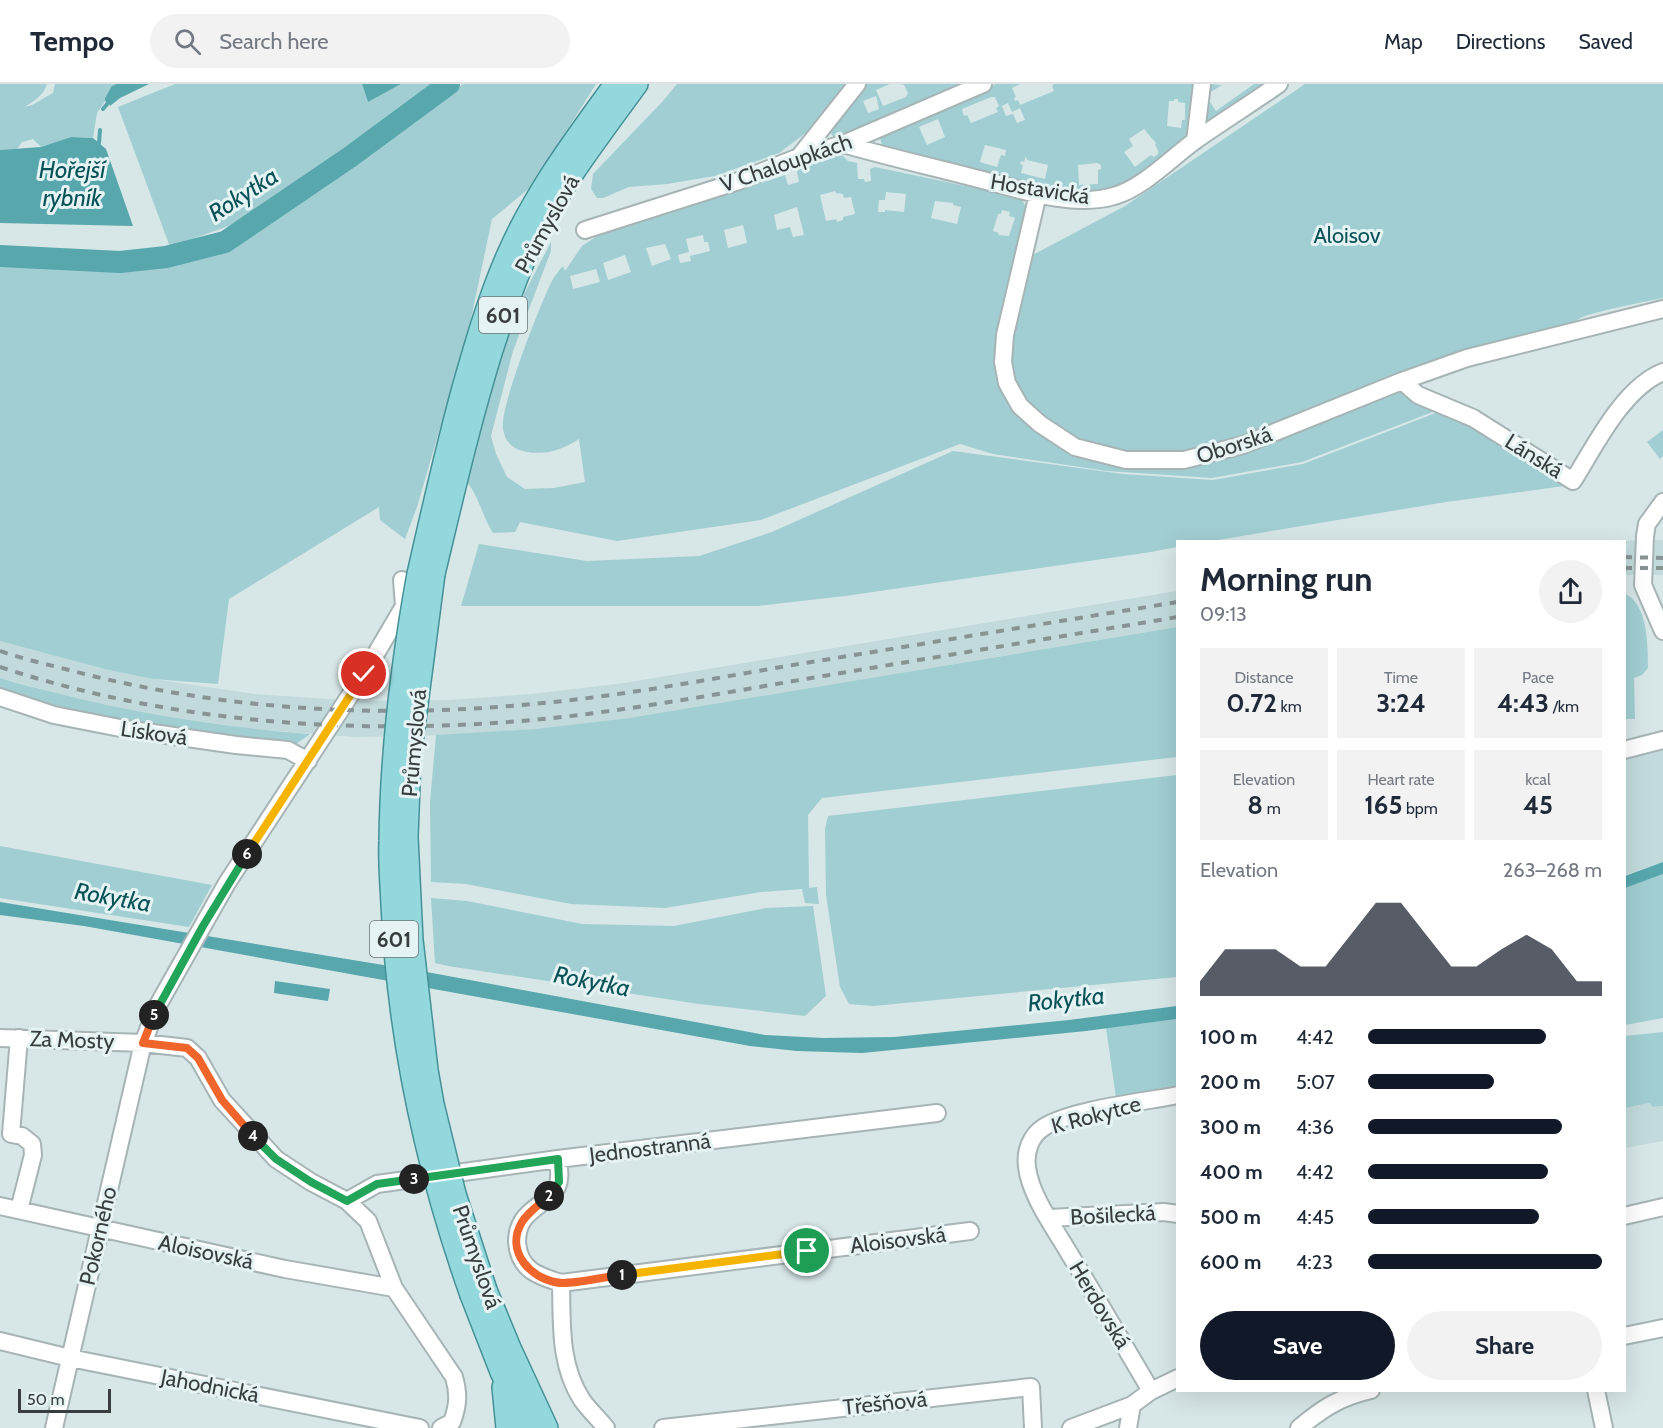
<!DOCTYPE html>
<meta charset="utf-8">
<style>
body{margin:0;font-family:Cabin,sans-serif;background:#f2f2f3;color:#1f2937;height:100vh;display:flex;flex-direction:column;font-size:22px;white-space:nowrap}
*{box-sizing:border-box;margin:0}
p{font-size:20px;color:#747a83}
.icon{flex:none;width:33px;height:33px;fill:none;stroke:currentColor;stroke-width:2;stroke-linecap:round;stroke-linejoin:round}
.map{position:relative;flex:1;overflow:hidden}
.drawer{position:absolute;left:1176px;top:456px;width:450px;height:852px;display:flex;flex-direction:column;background:#fff;border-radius:0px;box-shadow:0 6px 24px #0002}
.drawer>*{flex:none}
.scale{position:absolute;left:18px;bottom:15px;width:93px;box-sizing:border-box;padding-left:6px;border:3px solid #383e3f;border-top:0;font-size:16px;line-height:21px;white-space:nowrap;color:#383e3f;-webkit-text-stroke:4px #e5f3f4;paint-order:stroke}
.pin{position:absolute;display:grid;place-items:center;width:51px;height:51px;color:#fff;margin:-26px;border:3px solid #fff;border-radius:50%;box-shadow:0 2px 6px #0007}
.km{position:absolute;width:30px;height:30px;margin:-15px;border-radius:50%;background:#222;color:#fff;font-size:16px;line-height:30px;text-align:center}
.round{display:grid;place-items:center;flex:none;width:63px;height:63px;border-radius:32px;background:#f2f2f3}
.overview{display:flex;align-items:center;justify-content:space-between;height:102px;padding:0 24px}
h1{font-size:33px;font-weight:700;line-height:45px}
.stats{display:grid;grid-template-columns:repeat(3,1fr);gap:9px;height:102px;padding:6px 24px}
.stats div{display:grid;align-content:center;border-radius:0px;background:#f2f2f3;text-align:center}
.stats b{font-size:26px;font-weight:700}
.stats small{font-size:16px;font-weight:400}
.stats p{font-size:16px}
.chart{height:168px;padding:12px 24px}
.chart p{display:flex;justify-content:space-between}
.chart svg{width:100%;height:108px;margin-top:6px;fill:#111827;opacity:.7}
.action{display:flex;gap:12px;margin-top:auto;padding:12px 24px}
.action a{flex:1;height:69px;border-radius:36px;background:#111827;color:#fff;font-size:24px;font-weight:700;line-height:69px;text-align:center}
.action a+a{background:#f2f2f3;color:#1f2937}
ul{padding:0 24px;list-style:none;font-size:20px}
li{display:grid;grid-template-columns:96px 72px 1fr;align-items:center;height:45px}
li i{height:15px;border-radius:8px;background:#111827}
header{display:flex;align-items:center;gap:36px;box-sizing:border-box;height:84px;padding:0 30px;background:#fff;border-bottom:2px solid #e0e1e3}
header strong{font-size:28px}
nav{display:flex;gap:33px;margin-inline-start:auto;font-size:21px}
.search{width:420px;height:54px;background:#f2f2f3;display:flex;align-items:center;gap:15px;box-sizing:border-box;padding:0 21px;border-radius:33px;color:#747a83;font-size:22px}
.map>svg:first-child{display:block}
</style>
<header>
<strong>Tempo</strong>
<div class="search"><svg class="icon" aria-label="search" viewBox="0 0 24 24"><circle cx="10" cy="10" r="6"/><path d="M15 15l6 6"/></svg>Search here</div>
<nav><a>Map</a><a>Directions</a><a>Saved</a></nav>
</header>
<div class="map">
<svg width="1663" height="1344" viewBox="0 0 1663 1344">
<rect width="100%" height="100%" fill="#d7e6e7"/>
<path fill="#c2dadb" d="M1663 456V491H1625L1624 458H1548Z
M1177 507V543L629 634 535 645 451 651 356 653 251 645 146 630 100 620 0 594V557L108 586 153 595 255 610 356 617 450 616 532 610 624 599Z
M1663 659V778L1625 791V675L1628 670Z
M1649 1019 1654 1023 1663 1022V1057L1625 1064V1024Z"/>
<path fill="#a1ced2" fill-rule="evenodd" d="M0 0H47C44 11 32 19 24 23L32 21 53 9 55 0H117L97 29 93 54 71 53 41 63 33 55 22 58 17 65 0 66Z
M175 0H362L368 18 401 0H435L320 84 245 136 170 163 118 23Z
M463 0H596L532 102 492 135 469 244 417 423 405 455 380 436 379 423 229 515 218 600 153 595 108 586 0 557V180L154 184 233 162 357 75 403 45Z
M677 0H845L807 48 779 69 715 92 667 100 629 103 603 114H597L591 105 593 90 663 17Z
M862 0H890L876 6 883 22 906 13 908 9 904 1 901 0H960L834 54 828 44ZM876 12 879 25 868 29 863 17Z
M996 0H1020L1012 4 1016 13 1014 14 1015 17 1018 16 1020 21 1054 7 1052 2 1054 0H1197C1193 17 1193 39 1184 55 1173 73 1124 103 1103 109 1090 112 1074 109 1061 109L1063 99 1057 98 1054 107 882 62 880 53 883 49ZM991 13H995L999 22 996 24 998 28 971 39 967 31 964 32 962 25ZM1174 15H1178V18L1185 19V36H1182L1181 44 1167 42 1169 17H1174ZM1008 19 1012 28 1020 24 1025 36 1017 39 1013 30 1006 32 1002 22ZM938 35 945 53 927 61 919 43ZM1144 45 1156 59 1155 61 1158 66V70L1154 73 1151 71 1135 83 1124 68 1133 62 1129 55ZM985 61 1006 66 1005 72 1001 71 997 83 980 78ZM1026 72 1027 76 1048 81 1045 95 1021 89 1023 81 1020 80 1021 77 1024 78ZM1097 79 1101 81V85L1098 86V100L1079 101 1078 81Z
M1208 0 1222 1 1209 9 1208 15 1216 27 1254 0H1272L1213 41 1202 36Z
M1305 0H1663V214C1638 219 1613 224 1588 231 1578 234 1569 241 1559 244 1512 257 1464 266 1419 282 1315 320 1150 422 1047 338 1040 332 1028 325 1023 318 1019 312 1010 287 1009 279 1006 244 1021 206 1029 173L1125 122Z
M833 71 843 72 848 77 857 79 858 95H864L865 98 871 97 870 85 875 83 1018 113 1023 117 1028 129 996 282 1000 302 1049 352 1180 379 1398 304 1438 326 1302 378 1212 394 1107 387 993 370 960 360 761 436 617 457 520 438 515 448 493 449C482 432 479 411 465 396L474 376 478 346 494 290 525 208 551 158V167L513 267 491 352 496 370 507 393 525 405 554 404 585 398 579 355C561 366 548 371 527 368 514 366 505 359 503 345 499 325 541 218 552 197 555 191 559 187 563 182L565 187 582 162 608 145 707 117 785 91 788 101 799 98 797 88 801 80ZM835 107 836 109 843 110 844 114 851 113 855 130 843 133V136L837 138 836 135 826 137 820 111ZM886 108 906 110 904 128 885 126V128H878L879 116H885ZM935 117 953 119V121L961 123 957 140 931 134ZM797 123 804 151 793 153 790 143 777 146 774 131ZM1002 126 1010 128 1009 132 1015 134 1009 152 998 151 999 149 993 147 998 130H1001ZM743 141 747 159 728 164 724 146ZM703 151 704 158H708L710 167 690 172 691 177 680 179 678 171 689 168 686 155ZM665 160 671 175 652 182 646 164ZM625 171 631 188 608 196 603 179ZM596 185 600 198 573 205 570 192Z
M1446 325 1564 398V402L1446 418 1212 457 1178 458 1177 463 1151 468 845 512 758 522H461L479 460 587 477 699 472 772 448 953 367 1123 390 1213 396 1303 380Z
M1663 346V372L1660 375 1647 358Z
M1625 510C1648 519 1648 563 1648 584L1642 591 1634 594 1635 635H1625Z
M1177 543V673L822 714 808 731 809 804 817 803 819 820 805 819 802 805 761 808 665 824 571 820 466 800 431 798 430 718 436 651 535 645 629 634Z
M0 594C19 600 38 604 57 609 141 631 224 643 310 650L288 666 70 630 0 607Z
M1177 691V893L873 922 849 920 840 903 826 811 825 745 828 732Z
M0 762 212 801 189 843 0 814Z
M1663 790V934L1625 941 1624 804Z
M431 814 467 817 582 840 674 842 766 824 813 822 826 912 805 932 699 920 448 882 435 879Z
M1177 935V1001L1116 1014 1106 944Z
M1663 948V1022L1653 1023 1649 1019 1625 1024V952Z"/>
<path fill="#57a7ad" d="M117 0H149L120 14 110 22 107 15Z
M362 0H401L368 18Z
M71 53 93 54 106 65 133 142 0 139V66L41 63Z
M1663 778V790L1625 804V792Z
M0 818 432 889 765 951 823 954 894 953 1069 936 1177 922V935L1086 947 862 969 797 967 750 962 84 842 0 831Z
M275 897 330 905 328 917 274 909Z"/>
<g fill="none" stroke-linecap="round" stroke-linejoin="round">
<path stroke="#57a7ad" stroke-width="4" d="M103 25 108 19 107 15 113 4 121 0
M99 59 100 46"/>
<path stroke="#57a7ad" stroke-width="22" d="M0 172 120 178 166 173 225 158 350 73 449 0"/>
<defs>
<path id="minor" d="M1195 57 1202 0
M843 60C885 72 928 82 971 93 1013 103 1071 125 1114 112 1143 104 1171 74 1196 56 1223 37 1252 19 1279 0
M799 73 857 0
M1038 110 1005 251 1003 278 1007 299 1020 322 1040 340 1075 363 1126 376H1184L1243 361 1402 297 1467 274 1663 225
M585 146 736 98 799 73 843 60 983 0
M1402 297 1418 311 1473 334 1573 397C1595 362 1623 304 1663 288
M1663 418 1647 440 1645 452 1643 501 1663 547
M0 613 54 631 125 645 236 661 288 666 308 677
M1624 666 1663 656
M0 954 143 959 187 964 198 974 222 1016 276 1075 311 1098 347 1117 368 1137 394 1204 454 1293C459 1310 458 1322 452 1338L441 1344
M19 954 11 1050 22 1052 32 1060 33 1071 19 1126
M558 1075C559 1085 561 1094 557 1103 549 1117 532 1123 523 1136 519 1142 517 1151 517 1158 519 1186 538 1192 561 1199L970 1147
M347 1117 377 1100 558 1075 937 1029
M0 1122 285 1185 394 1204
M1624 1132 1663 1123
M1049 1134 1164 1128 1178 1130
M561 1199C562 1239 559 1281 582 1316 589 1326 599 1335 606 1344
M1624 1252 1663 1244
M0 1257 70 1274 420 1344
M1596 1306 1604 1344
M1151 1307C1124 1261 1097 1215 1069 1169 1055 1145 1030 1111 1027 1083 1025 1068 1030 1052 1044 1043 1073 1025 1143 1018 1178 1011
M54 1344 143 959 158 921 227 799 364 590 404 522 402 496
M663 1344 1031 1303 1033 1344
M1071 1344 1132 1321 1151 1307 1178 1294
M1128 1344 1132 1321
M1299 1344C1323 1324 1340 1313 1371 1306"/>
<path id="major" d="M418 490C432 428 446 366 463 304 476 258 489 213 508 170 535 108 576 54 615 0
M434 490C452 415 469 340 492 266 504 230 515 194 532 159 560 102 600 51 637 0
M486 1206 510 1264 547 1344
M471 1211 501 1288 528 1344
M503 1303 507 1344"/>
</defs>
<use href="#minor" stroke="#a6b4b5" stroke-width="20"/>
<use href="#major" stroke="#449197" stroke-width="24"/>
<use href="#minor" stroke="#fff" stroke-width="16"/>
<use href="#major" stroke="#93d8dd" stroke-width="21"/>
<path stroke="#889394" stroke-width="4" stroke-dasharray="8 8" stroke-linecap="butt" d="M1624 473 1663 474
M1624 484H1663
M0 567C23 575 46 580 69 586 221 626 377 635 533 620 624 612 715 594 805 579 929 559 1053 538 1178 518
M0 583C171 639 354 652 533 636 628 627 723 609 817 593 937 573 1057 553 1178 533"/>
<defs>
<path id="major-bridge" d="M418 490C402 578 391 668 390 757 389 778 391 799 392 820 398 955 426 1084 471 1211
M434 490 410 674 407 753 412 856 427 986 433 1020 455 1110 486 1206"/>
</defs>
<use href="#major-bridge" stroke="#449197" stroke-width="24" stroke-linecap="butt"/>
<use href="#major-bridge" stroke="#93d8dd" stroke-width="21"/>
</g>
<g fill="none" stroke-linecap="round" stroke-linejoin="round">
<defs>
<path id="split-1" d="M622 1191 807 1167"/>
<path id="split-2" d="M549 1112C540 1120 528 1128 522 1138 504 1168 532 1197 562 1199 581 1199 603 1193 622 1191"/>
<path id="split-3" d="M414 1095 558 1075 559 1098 549 1112"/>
<path id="split-4" d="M253 1052 276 1075 311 1098 347 1117 377 1100 414 1095"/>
<path id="split-5" d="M154 931 143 959 187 964 198 974 222 1016 253 1052"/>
<path id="split-6" d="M154 931 203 842 247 770"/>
<path id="split-7" d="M247 770 364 590"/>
</defs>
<use href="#split-1" stroke="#fff" stroke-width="12"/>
<use href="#split-2" stroke="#fff" stroke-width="12"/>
<use href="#split-3" stroke="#fff" stroke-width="12"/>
<use href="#split-4" stroke="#fff" stroke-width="12"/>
<use href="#split-5" stroke="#fff" stroke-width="12"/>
<use href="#split-6" stroke="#fff" stroke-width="12"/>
<use href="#split-7" stroke="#fff" stroke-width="12"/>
<use href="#split-1" stroke="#f5b400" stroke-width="8"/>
<use href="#split-2" stroke="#f0652b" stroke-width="8"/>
<use href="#split-3" stroke="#22a559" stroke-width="8"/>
<use href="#split-4" stroke="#22a559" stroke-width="8"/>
<use href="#split-5" stroke="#f0652b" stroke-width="8"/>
<use href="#split-6" stroke="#22a559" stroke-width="8"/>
<use href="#split-7" stroke="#f5b400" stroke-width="8"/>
</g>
<g text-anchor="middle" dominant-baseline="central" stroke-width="6" stroke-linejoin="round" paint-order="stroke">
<g fill="#e5f3f4" stroke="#6c7475" stroke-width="1.5">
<rect x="479" y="213" width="48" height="36" rx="4.5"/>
<rect x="370" y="837" width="48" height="36" rx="4.5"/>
</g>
<g font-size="21" font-weight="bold" fill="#383e3f">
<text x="503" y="231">601</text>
<text x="394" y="855">601</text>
</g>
<g font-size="22" fill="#383e3f" stroke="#e5f3f4">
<text transform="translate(786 79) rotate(-19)">V Chaloupkách</text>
<text transform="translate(1040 105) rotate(9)">Hostavická</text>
<text transform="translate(547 140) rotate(-61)">Průmyslová</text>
<text transform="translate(1234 361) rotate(-18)">Oborská</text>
<text transform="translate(1534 372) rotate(32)">Lánská</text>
<text transform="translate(154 649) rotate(8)">Lísková</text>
<text transform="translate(414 659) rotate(-85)">Průmyslová</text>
<text transform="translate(72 956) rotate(2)">Za Mosty</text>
<text transform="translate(1096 1031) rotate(-15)">K Rokytce</text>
<text transform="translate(650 1064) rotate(-7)">Jednostranná</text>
<text transform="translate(1113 1131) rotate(-3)">Bošilecká</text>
<text transform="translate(98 1152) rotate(-77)">Pokorného</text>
<text transform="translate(898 1156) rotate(-7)">Aloisovská</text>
<text transform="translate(206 1168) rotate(12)">Aloisovská</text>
<text transform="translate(477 1173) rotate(71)">Průmyslová</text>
<text transform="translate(1100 1221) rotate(59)">Herdovská</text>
<text transform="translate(210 1302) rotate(11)">Jahodnická</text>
<text transform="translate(885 1319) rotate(-6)">Třešňová</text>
</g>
<g font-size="22" fill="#0e555a" stroke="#e5f3f4">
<text x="1347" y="151">Aloisov</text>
</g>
<g font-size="24" font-style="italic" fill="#075257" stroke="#e5f3f4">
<text x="72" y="85">Hořejší<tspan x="72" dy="28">rybník</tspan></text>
<text transform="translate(243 110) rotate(-33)">Rokytka</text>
<text transform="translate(113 813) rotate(10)">Rokytka</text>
<text transform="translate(592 897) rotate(11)">Rokytka</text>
<text transform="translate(1066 915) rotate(-6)">Rokytka</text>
</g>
</g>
</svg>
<div class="scale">50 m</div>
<div class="pin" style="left:807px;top:1167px;background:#1e9e55"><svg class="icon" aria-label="arrive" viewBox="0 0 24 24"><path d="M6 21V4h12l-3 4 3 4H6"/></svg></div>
<div class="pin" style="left:364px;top:590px;background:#d93025"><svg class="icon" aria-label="check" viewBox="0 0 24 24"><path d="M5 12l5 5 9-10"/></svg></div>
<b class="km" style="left:622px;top:1191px">1</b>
<b class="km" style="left:549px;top:1112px">2</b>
<b class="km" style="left:414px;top:1095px">3</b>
<b class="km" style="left:253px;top:1052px">4</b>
<b class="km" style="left:154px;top:931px">5</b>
<b class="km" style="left:247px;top:770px">6</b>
<section class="drawer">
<div class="overview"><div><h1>Morning run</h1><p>09:13</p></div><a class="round"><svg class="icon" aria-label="share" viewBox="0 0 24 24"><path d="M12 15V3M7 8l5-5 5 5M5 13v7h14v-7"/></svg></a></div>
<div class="stats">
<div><p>Distance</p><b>0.72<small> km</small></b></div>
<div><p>Time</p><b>3:24</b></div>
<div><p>Pace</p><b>4:43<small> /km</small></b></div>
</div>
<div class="stats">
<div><p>Elevation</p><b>8<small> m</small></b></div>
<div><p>Heart rate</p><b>165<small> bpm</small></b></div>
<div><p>kcal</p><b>45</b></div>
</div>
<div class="chart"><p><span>Elevation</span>263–268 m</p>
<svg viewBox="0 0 160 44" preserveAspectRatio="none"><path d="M0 44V38L10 25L20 25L30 25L40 32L50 32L60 19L70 6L80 6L90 19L100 32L110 32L120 25L130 19L140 25L150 38L160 38V44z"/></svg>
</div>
<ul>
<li><b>100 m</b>4:42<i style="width:76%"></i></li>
<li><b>200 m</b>5:07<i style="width:54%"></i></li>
<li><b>300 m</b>4:36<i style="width:83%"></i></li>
<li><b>400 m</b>4:42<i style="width:77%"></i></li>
<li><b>500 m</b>4:45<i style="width:73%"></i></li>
<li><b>600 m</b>4:23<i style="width:100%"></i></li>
</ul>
<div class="action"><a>Save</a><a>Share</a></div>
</section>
</div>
